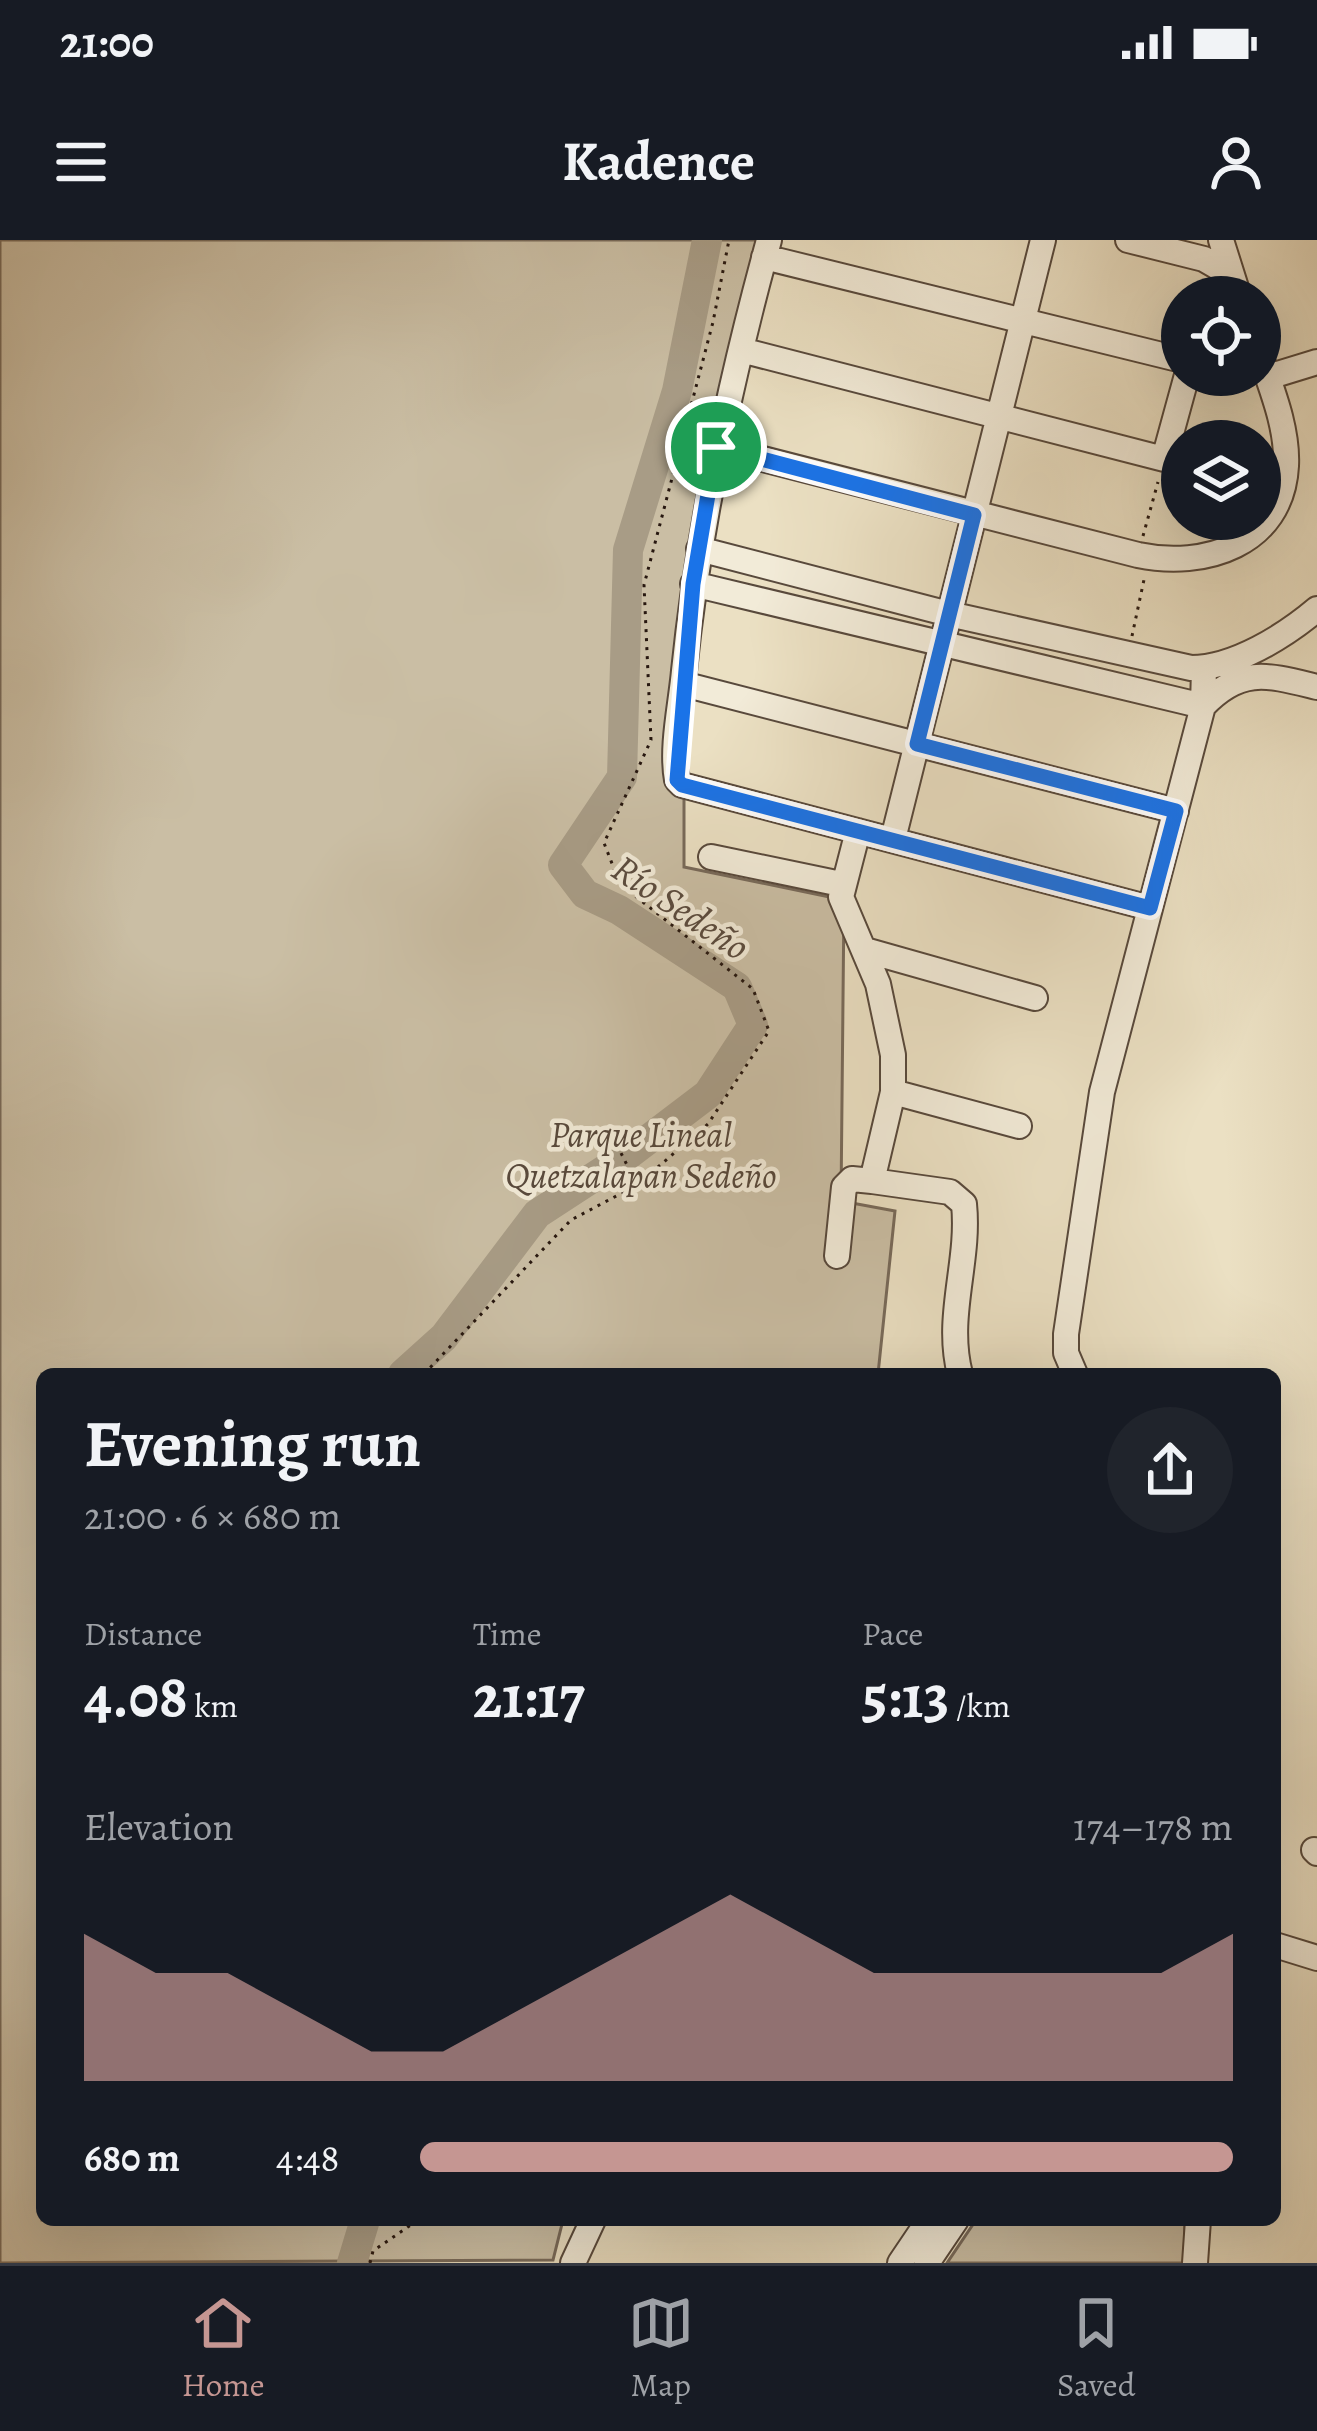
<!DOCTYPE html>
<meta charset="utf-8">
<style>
body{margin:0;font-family:Alegreya,serif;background:#20242c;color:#f1f3f6;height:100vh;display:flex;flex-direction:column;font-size:45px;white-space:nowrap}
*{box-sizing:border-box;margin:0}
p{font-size:39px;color:#9ea1a6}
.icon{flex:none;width:66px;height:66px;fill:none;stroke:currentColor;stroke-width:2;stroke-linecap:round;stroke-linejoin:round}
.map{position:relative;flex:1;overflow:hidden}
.details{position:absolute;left:36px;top:1128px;width:1245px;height:858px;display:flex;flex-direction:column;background:#171b24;border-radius:18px;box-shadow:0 12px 48px #0002}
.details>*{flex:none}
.controls{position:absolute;left:1161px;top:36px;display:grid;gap:24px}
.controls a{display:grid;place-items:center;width:120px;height:120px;border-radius:50%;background:#171b24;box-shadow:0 12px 48px #0002;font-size:60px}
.pin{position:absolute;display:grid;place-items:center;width:102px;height:102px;color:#fff;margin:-51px;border:6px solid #fff;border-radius:50%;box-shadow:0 3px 12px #0007}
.round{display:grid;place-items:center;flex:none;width:126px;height:126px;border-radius:63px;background:#20242c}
.overview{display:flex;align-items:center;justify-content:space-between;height:204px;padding:0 48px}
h1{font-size:66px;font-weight:600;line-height:90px}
.figures{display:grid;grid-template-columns:repeat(3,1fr);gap:18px;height:204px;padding:12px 48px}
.figures div{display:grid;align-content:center}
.figures b{font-size:60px;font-weight:600}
.figures small{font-size:33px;font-weight:400}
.figures p{font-size:33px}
.chart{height:336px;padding:24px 48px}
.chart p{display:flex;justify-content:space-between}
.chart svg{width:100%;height:216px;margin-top:12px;fill:#c59692;opacity:.7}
ul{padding:0 48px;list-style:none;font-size:39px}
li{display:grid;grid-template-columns:192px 144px 1fr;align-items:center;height:90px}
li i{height:30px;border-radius:15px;background:#c59692}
.status{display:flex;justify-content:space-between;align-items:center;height:84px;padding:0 60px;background:#171b24;direction:ltr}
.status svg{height:33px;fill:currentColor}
header{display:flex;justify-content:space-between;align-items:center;height:156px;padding:0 48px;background:#171b24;font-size:54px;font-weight:600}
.tab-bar{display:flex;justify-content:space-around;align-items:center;height:168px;border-top:3px solid #363941;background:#171b24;font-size:33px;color:#9ea1a6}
.tab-bar a{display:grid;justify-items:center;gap:6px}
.tab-bar .current{color:#c59692}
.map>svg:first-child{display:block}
</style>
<div class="status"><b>21:00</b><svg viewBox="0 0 49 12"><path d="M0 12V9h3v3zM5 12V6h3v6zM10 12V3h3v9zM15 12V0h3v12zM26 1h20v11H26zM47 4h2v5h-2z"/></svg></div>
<header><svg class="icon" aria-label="menu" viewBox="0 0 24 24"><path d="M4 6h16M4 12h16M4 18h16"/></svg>Kadence<svg class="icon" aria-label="person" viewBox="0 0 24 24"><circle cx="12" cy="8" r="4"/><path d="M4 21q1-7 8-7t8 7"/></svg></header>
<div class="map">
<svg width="1317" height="2023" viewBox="0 0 1317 2023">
<rect width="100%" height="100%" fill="#ebe0c3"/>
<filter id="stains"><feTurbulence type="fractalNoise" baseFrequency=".00167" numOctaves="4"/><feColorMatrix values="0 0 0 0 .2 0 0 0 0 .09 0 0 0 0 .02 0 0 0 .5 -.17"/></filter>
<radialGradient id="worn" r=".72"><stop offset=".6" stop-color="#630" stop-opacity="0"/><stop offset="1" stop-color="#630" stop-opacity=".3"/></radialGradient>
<path fill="#cabea4" stroke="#786a5a" stroke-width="3" d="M0 0H775L684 363V627L844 660 841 961 895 971 878 1134H42V1980H563L553 2020 0 2023Z
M976 1980H1185L1184 2023H947Z"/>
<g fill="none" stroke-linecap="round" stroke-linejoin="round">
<path stroke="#a89c86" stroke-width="30" d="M403 1134 444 1097 537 974 629 914 708 854 753 785 737 747 619 670 585 654 563 625 622 537 628 310 677 151 707 0
M352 2023 365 1980"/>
<defs>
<path id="minor" d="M769 0C730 142 699 284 684 431 681 465 671 507 677 540L682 545 1150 668
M1128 0 1204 19 1230 34
M1221 0 1239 57
M764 17 1182 120
M741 110 1164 219 1187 135
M1268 137 1317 122
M716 207 1138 315C1204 329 1282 305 1286 226 1288 189 1272 150 1260 115
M699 309 949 374 1191 428C1234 428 1285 396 1317 369
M693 344 1203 466
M683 444 1176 571
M1203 466C1241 426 1268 435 1317 447
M858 591 841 657 878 744 893 815V852L872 941 950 952 964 964C970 1022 945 1076 960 1134
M893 599 1043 0
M711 617 841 644
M865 710 1035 758
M893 852 1019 886
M837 1016 844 947 852 939 872 941
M1075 1134 1066 1113V1094L1102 852 1203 466 1204 428
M1314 1610 1317 1613
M1275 1705 1317 1718
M573 2023 593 1980
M900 2023 929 1980
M927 2023 956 1980
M1195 2023 1198 1980"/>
</defs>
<use href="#minor" stroke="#58493c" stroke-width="28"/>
<path stroke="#27170f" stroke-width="3" stroke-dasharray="3 6" stroke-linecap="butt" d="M1143 296 1158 242
M1132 396 1145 335
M617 905 636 943
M424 1134 571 980 637 945 708 884 769 791 753 749 620 644 604 603 651 500 644 345 713 82 729 0
M370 2023 373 2011 418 1980"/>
<use href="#minor" stroke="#f2ebd8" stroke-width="24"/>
</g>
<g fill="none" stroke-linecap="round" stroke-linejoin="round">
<defs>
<path id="route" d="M716 207 974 275 917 504 1176 571 1150 668 682 545 677 540 693 344Z"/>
</defs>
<use href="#route" stroke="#fff" stroke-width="24"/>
<use href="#route" stroke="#1a73e8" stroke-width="15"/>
</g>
<g text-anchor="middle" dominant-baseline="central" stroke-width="9" stroke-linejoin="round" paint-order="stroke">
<g font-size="36" font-style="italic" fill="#58493c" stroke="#f2ebd8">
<text x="641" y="894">Parque Lineal<tspan x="641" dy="41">Quetzalapan Sedeño</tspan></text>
</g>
<g font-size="39" font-style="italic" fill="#5b4c3f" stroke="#f2ebd8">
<text transform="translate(681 667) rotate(34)">Río Sedeño</text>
</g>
</g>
<rect width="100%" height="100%" filter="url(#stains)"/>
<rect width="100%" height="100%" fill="url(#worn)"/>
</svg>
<div class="controls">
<a><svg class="icon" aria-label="locate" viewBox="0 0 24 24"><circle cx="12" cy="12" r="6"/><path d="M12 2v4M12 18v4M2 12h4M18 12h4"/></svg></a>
<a><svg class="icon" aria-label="layers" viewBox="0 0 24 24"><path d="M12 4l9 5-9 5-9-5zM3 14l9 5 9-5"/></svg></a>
</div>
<div class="pin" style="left:716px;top:207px;background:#1e9e55"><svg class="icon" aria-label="arrive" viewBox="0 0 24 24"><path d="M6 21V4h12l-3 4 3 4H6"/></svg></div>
<section class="details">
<div class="overview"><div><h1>Evening run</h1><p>21:00 · 6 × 680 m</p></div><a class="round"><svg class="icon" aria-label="share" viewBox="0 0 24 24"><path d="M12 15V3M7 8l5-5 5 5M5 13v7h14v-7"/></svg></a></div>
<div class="figures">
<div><p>Distance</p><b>4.08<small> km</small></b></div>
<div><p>Time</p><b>21:17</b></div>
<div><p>Pace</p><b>5:13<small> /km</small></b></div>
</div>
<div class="chart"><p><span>Elevation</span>174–178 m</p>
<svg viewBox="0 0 160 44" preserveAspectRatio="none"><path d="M0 44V14L10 22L20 22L30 30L40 38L50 38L60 30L70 22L80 14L90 6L100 14L110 22L120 22L130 22L140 22L150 22L160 14V44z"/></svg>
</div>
<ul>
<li><b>680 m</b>4:48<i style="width:100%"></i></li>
</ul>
</section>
</div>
<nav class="tab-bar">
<a class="current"><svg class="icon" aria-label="home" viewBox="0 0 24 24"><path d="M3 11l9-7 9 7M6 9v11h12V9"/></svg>Home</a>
<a><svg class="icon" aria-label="map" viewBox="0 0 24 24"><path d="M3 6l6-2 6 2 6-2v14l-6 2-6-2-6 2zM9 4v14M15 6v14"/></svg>Map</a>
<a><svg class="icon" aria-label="saved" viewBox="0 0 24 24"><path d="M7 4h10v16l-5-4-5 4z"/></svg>Saved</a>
</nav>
